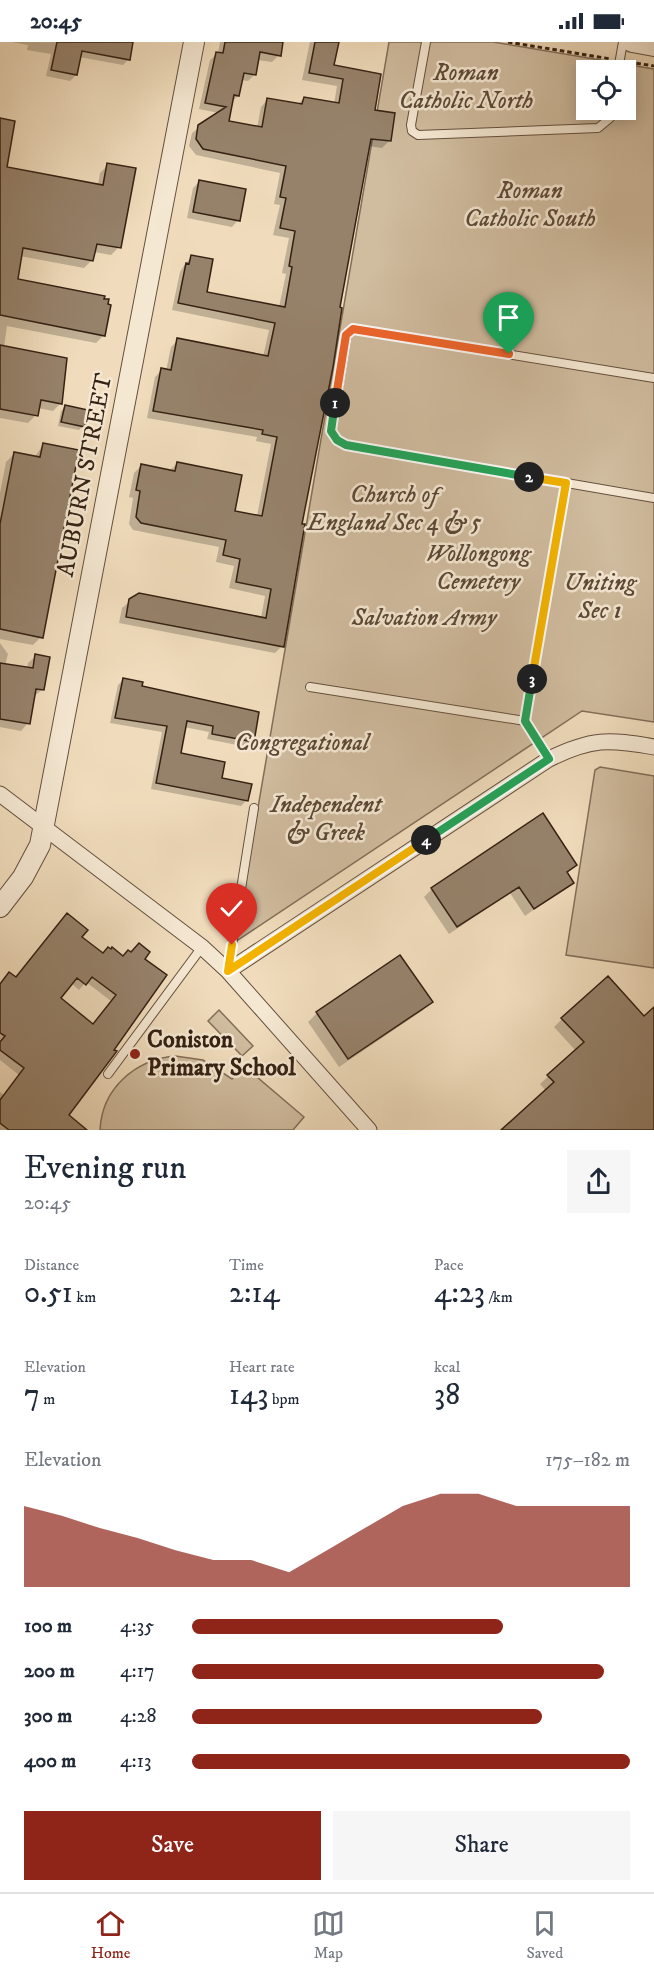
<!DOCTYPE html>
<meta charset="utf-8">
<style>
body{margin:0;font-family:"IM FELL DW Pica",serif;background:#f6f6f7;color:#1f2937;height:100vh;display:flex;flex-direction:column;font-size:22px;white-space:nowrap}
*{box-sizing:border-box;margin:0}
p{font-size:20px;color:#747a83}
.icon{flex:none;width:33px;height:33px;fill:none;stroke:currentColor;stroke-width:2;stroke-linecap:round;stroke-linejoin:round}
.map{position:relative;height:1088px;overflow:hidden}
.panel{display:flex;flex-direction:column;background:#fff;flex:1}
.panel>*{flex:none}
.tools{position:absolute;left:576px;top:18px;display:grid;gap:12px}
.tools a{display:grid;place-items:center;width:60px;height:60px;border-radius:0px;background:#fff;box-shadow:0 3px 15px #0003;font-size:30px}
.pin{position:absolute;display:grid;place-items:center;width:51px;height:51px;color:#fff;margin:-62px -26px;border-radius:50% 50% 50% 0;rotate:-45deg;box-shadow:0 0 6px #0007}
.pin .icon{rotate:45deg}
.km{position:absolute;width:30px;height:30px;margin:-15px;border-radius:50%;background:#222;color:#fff;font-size:16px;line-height:30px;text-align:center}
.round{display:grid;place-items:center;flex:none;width:63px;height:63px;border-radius:0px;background:#f6f6f7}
.summary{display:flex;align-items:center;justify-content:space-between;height:102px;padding:0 24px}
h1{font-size:33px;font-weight:600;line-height:45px}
.metrics{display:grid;grid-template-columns:repeat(3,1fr);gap:9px;height:102px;padding:6px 24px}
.metrics div{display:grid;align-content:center}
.metrics b{font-size:30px;font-weight:600}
.metrics small{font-size:16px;font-weight:400}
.metrics p{font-size:16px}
.chart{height:168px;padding:12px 24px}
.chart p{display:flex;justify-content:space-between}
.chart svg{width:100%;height:108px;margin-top:6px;fill:#8f2418;opacity:.7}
.primary-button{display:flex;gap:12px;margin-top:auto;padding:12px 24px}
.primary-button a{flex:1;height:69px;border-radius:0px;background:#8f2418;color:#fff;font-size:24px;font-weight:600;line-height:69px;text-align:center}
.primary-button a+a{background:#f6f6f7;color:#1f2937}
ul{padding:0 24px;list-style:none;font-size:20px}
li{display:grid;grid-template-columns:96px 72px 1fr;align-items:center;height:45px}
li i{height:15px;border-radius:8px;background:#8f2418}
.status{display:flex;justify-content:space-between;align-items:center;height:42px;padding:0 30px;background:#fff;direction:ltr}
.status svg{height:16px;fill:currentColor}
.tabs{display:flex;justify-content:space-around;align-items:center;height:84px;border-top:2px solid #e0e1e3;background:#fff;font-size:16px;color:#747a83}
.tabs a{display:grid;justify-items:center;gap:3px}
.tabs .active{color:#8f2418}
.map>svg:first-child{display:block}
</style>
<div class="status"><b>20:45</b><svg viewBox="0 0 49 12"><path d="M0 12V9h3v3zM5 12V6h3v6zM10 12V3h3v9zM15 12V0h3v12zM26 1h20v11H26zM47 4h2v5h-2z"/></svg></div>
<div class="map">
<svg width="654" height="1088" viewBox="0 0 654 1088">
<rect width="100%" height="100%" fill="#f0dcbc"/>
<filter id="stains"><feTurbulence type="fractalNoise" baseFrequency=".00333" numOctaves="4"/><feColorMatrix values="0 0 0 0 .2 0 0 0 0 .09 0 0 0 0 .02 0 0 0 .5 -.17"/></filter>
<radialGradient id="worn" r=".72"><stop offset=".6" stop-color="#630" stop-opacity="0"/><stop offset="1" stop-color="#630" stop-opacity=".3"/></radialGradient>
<path fill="#d0bc9f" stroke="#826e59" stroke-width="1.5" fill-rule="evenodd" d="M389 0H493L654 27V680L582 669 235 900ZM586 28H626V68H586Z
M600 725 654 734V926L566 913 595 728Z
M219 968 253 1004 242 1014 208 979Z
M175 1014 203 1018 232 1037 244 1024 304 1075 293 1088H100C102 1046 135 1018 175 1014Z"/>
<path fill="#0003" fill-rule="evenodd" d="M11 0H133L129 17 123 23 79 15 76 33 70 39 46 34 51 12 27 8 28 3Z
M220 0H282L279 13 272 20 257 18 255 32 248 39 241 38 238 54 231 60 227 80 257 86 261 65 268 57 297 63 304 56 334 62 337 44 302 38 310 0H337L333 24 373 69 390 98 382 106 368 104 301 483 282 604 275 611 119 581 122 566 130 559 261 576 265 554 229 546 234 524 216 520 219 505 133 488 129 482 133 456 129 455 134 431 141 424 169 429 177 422 234 470 257 474 271 402 256 399 257 395 147 376 155 335 162 328 166 329 171 305 178 298 263 315 269 288 172 268 180 230 185 222 192 215 205 251 279 265 286 232 282 231 289 196 273 193 280 163 274 162 280 131 196 113 189 104 192 91 219 71 199 67 210 18 218 11Z
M0 77 5 126 98 143 100 131 108 123 119 205 111 213 94 210 92 218 84 226 20 214 16 238 104 293 96 301 7 284 4 305 61 361 53 369 38 366 36 373 28 381 0 376Z
M199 140 238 178 232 185 187 176 193 146Z
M65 365 83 384 79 388 58 384 61 369Z
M43 403 41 595 33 603 0 597V451L6 420 14 412 34 416Z
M0 601 8 612 5 624 27 627 28 621 36 614 42 648 33 655 28 681 21 689 0 685Z
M124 637 140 645 257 671 253 700 247 705 207 697 209 690 184 685 179 712 220 737 247 758 241 764 151 747 162 690 110 681 118 643Z
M576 823 567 832 572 840 525 874 510 851 449 892 424 855 432 847Z
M80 895 102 912 123 915 139 903 67 1073 77 1088H0V1050L4 1053 19 1033 0 1018V942L16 937ZM86 940 111 959 92 983 59 957 71 941 79 948Z
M431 960 422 969 339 1025 308 980 317 971Z
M654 967V1088L546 1049 540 1042 576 1009 554 985 562 977 644 976Z"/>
<path fill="#96826b" stroke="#352113" stroke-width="1.5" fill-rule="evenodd" d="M57 0H133L130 18 82 9 77 33 51 28Z
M225 0H283L281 14 260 10 256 33 244 31 239 54 234 53 229 79 262 85 267 56 302 62 304 55 339 61 343 37 309 31 315 0H339L334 23 381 32 375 68 395 71 391 99 371 97 340 265 342 266 333 325 302 482H305L284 605 126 575 129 557 139 551 266 576 271 547 236 540 240 517 223 513 226 498 141 481 136 475 140 449 136 448 141 422 175 429 177 420 242 433 235 469 262 474 277 395 262 392 263 388 153 369 161 326 171 328 177 296 268 314 275 281 178 261 186 221 189 222 191 213 213 217 207 250 285 265 292 225 289 224 295 189 280 186 286 156 280 155 286 124 203 107 196 97 198 83 226 65 205 61 216 10 223 11Z
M0 76 15 79 7 125 103 143 107 121 136 126 121 206 97 202 93 219 23 206 18 237 105 254 104 257H109L108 262 111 263 105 294 0 273Z
M199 138 246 147 240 179 193 170Z
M0 303 67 316 62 362 41 358 38 374 0 367Z
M65 363 88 368 85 385 61 380Z
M43 401 79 408 43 596 0 587V482L14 410 40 415Z
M35 612 50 615 44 648 36 647 30 682 0 677V621L33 626Z
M123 636 143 640 142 644 259 670 254 700 212 692 213 684 187 679 181 711 225 720 222 736 252 742 248 759 156 741 167 684 115 676Z
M543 771 577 823 567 830 574 841 534 867 519 845 457 885 431 846Z
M67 871 88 888 82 895 103 911 108 905 111 907 112 905 123 914 128 908 131 910 139 901 150 910 145 917 167 933 114 1008 117 1009 69 1073 87 1088H9L0 1081V1058L24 1026 0 1008V1000L5 994 0 991V942L9 930 16 935ZM92 935 116 953 93 982 61 956 77 936 86 943Z
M400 913 433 960 348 1017 316 970Z
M608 934 644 974 654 965V1088H501L554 1040 547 1033 584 1000 561 976Z"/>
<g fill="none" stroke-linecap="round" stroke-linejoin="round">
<defs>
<path id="service" d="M426 0 411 83 412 89 418 93 598 86 610 76 611 68
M618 28 623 0
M654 336 353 287 347 293 331 389 337 398 346 403 654 456
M310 645 525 679
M549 717 525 679 566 441
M228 928 254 766
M108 1032 202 905"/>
<path id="minor" d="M0 752 202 905 228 929 369 1088
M228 929 549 717C592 696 608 697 654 705"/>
<path id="tertiary" d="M632 0 654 4
M0 865 23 835 40 803 194 0"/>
</defs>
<use href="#service" stroke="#64503d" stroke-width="10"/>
<use href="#minor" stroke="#64503d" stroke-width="17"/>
<use href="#tertiary" stroke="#64503d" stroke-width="22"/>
<path stroke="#352113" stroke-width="3" stroke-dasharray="4.5 3" stroke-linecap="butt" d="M508 0 611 17
M629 20 654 24"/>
<use href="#service" stroke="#f5e8d3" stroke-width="8"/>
<use href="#minor" stroke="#f5e8d3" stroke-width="15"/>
<use href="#tertiary" stroke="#f5e8d3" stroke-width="20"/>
</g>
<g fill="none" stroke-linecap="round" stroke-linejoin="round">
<defs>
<path id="split-1" d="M335 361 346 293 353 287 509 312"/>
<path id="split-2" d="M335 361 331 389 337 398 346 403 529 435"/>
<path id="split-3" d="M529 435 566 441 532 637"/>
<path id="split-4" d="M426 798 549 717 525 679 532 637"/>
<path id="split-5" d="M232 903 228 929 426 798"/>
</defs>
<use href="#split-1" stroke="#fff" stroke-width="12"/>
<use href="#split-2" stroke="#fff" stroke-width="12"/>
<use href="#split-3" stroke="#fff" stroke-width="12"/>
<use href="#split-4" stroke="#fff" stroke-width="12"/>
<use href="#split-5" stroke="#fff" stroke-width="12"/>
<use href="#split-1" stroke="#f0652b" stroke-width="8"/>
<use href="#split-2" stroke="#22a559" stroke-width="8"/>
<use href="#split-3" stroke="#f5b400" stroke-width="8"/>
<use href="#split-4" stroke="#22a559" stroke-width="8"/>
<use href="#split-5" stroke="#f5b400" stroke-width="8"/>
</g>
<circle fill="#8f2418" stroke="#f5e8d3" stroke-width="2" cx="135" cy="1012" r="6"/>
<g text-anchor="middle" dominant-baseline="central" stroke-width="5" stroke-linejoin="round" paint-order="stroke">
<g font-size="24" font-style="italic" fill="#5c4836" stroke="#f5e8d3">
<text x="466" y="31">Roman<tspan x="466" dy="28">Catholic North</tspan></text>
<text x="530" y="149">Roman<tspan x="530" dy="28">Catholic South</tspan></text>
<text x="394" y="453">Church of<tspan x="394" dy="28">England Sec 4 &amp; 5</tspan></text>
<text x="478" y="512">Wollongong<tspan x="478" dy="28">Cemetery</tspan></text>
<text x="600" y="541">Uniting<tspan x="600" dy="28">Sec 1</tspan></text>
<text x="424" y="576">Salvation Army</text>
<text x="302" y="701">Congregational</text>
<text x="326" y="763">Independent<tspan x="326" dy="28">&amp; Greek</tspan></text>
</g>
<g font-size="24" fill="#352113" stroke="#f5e8d3">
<text transform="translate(85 433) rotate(-79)">AUBURN STREET</text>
</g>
<g font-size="24" font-weight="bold" fill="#352113" stroke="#f5e8d3" text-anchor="start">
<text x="147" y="998">Coniston<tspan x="147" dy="28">Primary School</tspan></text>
</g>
</g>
<rect width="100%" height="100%" filter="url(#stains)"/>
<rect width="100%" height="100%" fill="url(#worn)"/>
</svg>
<div class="tools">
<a><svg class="icon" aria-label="locate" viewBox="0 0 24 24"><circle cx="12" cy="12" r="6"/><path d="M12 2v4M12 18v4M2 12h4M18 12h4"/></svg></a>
</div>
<div class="pin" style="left:509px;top:312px;background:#1e9e55"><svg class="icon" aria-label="arrive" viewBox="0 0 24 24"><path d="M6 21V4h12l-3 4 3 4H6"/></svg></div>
<div class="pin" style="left:232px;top:903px;background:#d93025"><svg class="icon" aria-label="check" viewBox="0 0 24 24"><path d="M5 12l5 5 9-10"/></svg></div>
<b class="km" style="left:335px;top:361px">1</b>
<b class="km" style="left:529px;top:435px">2</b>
<b class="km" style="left:532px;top:637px">3</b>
<b class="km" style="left:426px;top:798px">4</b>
</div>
<section class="panel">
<div class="summary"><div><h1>Evening run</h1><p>20:45</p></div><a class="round"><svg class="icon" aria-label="share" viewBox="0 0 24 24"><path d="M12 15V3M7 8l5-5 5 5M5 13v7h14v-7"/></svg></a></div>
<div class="metrics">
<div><p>Distance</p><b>0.51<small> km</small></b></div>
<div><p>Time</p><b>2:14</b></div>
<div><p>Pace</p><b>4:23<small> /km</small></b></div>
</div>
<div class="metrics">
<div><p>Elevation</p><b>7<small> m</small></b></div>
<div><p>Heart rate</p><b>143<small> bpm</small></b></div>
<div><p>kcal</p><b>38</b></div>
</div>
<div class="chart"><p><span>Elevation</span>175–182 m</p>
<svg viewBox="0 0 160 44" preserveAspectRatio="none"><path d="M0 44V11L10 15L20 20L30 24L40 29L50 33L60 33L70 38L80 29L90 20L100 11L110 6L120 6L130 11L140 11L150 11L160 11V44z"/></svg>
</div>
<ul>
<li><b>100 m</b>4:35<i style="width:71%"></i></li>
<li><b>200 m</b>4:17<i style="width:94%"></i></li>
<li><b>300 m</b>4:28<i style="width:80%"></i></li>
<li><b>400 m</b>4:13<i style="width:100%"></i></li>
</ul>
<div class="primary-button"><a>Save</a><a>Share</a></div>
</section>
<nav class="tabs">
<a class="active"><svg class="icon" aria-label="home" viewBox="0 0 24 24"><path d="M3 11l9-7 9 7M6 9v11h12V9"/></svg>Home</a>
<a><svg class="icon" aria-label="map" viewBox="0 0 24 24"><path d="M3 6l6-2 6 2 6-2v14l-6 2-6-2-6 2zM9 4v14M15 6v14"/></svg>Map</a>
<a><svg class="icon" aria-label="saved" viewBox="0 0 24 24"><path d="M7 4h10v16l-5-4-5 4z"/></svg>Saved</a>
</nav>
